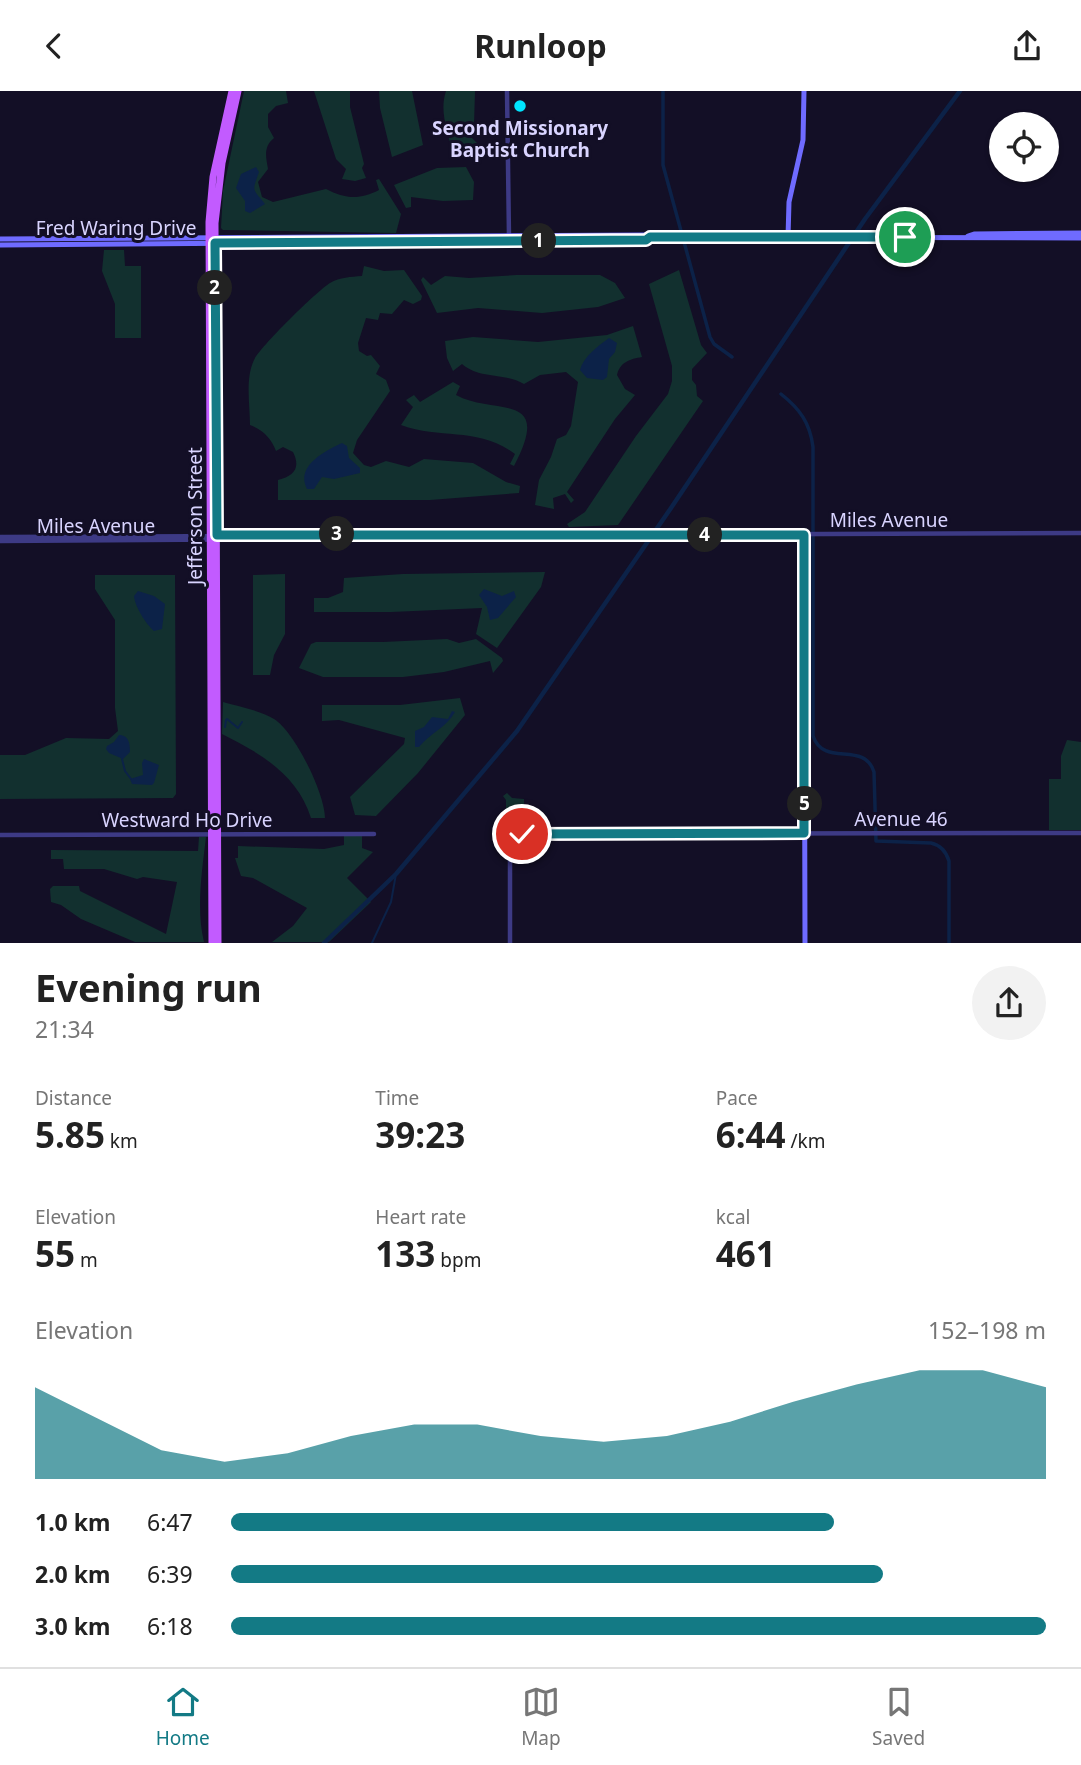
<!DOCTYPE html>
<meta charset="utf-8">
<style>
body{margin:0;font-family:"Noto Sans",sans-serif;background:#f2f2f2;color:#222;height:100vh;display:flex;flex-direction:column;font-size:26px;white-space:nowrap}
*{box-sizing:border-box;margin:0}
p{font-size:23px;color:#767676}
.icon{flex:none;width:38px;height:38px;fill:none;stroke:currentColor;stroke-width:2;stroke-linecap:round;stroke-linejoin:round}
.map{position:relative;height:852px;overflow:hidden}
.side{display:flex;flex-direction:column;background:#fff;flex:1}
.side>*{flex:none}
.buttons{position:absolute;left:989px;top:21px;display:grid;gap:14px}
.buttons a{display:grid;place-items:center;width:70px;height:70px;border-radius:50%;background:#fff;box-shadow:0 2px 5px #0004;font-size:35px}
.pin{position:absolute;display:grid;place-items:center;width:60px;height:60px;color:#fff;margin:-30px;border:4px solid #fff;border-radius:50%;box-shadow:0 2px 7px #0007}
.km{position:absolute;width:35px;height:35px;margin:-18px;border-radius:50%;background:#222;color:#fff;font-size:19px;line-height:35px;text-align:center}
.round{display:grid;place-items:center;flex:none;width:74px;height:74px;border-radius:37px;background:#f2f2f2}
.summary{display:flex;align-items:center;justify-content:space-between;height:119px;padding:0 35px}
h1{font-size:38px;font-weight:700;line-height:52px}
.metrics{display:grid;grid-template-columns:repeat(3,1fr);gap:10px;height:119px;padding:7px 35px}
.metrics div{display:grid;align-content:center}
.metrics b{font-size:35px;font-weight:700}
.metrics small{font-size:19px;font-weight:400}
.metrics p{font-size:19px}
.chart{height:196px;padding:14px 35px}
.chart p{display:flex;justify-content:space-between}
.chart svg{width:100%;height:126px;margin-top:7px;fill:#137a85;opacity:.7}
ul{padding:0 35px;list-style:none;font-size:23px}
li{display:grid;grid-template-columns:112px 84px 1fr;align-items:center;height:52px}
li i{height:18px;border-radius:9px;background:#137a85}
header{display:flex;justify-content:space-between;align-items:center;height:91px;padding:0 35px;background:#fff;font-size:32px;font-weight:700}
.tab-bar{display:flex;justify-content:space-around;align-items:center;height:98px;border-top:2px solid #e0e0e0;background:#fff;font-size:19px;color:#767676}
.tab-bar a{display:grid;justify-items:center;gap:4px}
.tab-bar .active{color:#137a85}
.map>svg:first-child{display:block}
</style>
<header><svg class="icon" aria-label="back" viewBox="0 0 24 24"><path d="M15 5l-7 7 7 7"/></svg>Runloop<svg class="icon" aria-label="share" viewBox="0 0 24 24"><path d="M12 15V3M7 8l5-5 5 5M5 13v7h14v-7"/></svg></header>
<div class="map">
<svg width="1081" height="852" viewBox="0 0 1081 852">
<rect width="100%" height="100%" fill="#130f26"/>
<path fill="#12302f" d="M244 0H286L288 12 276 15 268 23V36L274 47C263 56 266 66 268 78L258 91 262 106 273 111 326 98C345 108 360 109 379 99L376 89 379 88 401 123 396 142 223 139 221 137 223 100Z
M314 0H350V16L364 73 362 77 366 87 355 90 342 88 346 78 336 68Z
M379 0H412L423 54 392 66 380 17Z
M446 0H475L474 34 470 45 477 52 467 59 452 61C448 40 439 21 446 0Z
M466 76 474 91 473 109 443 110 411 106V116L406 117 394 94 437 77Z
M104 159H124L125 175H141V247H115V213L102 180Z
M364 175 384 180 404 179 422 205 421 209 413 213 404 209 392 223 380 222 378 229 366 227 358 252 359 260 367 265 371 264 380 275 376 283 386 289 390 300 357 349 353 362 364 374 371 376 386 370 409 376 424 368 473 372 506 391 520 395 519 402 430 409H278V389C294 385 301 377 293 361L283 356 276 360C271 347 263 339 250 334 250 314 245 288 254 269 259 257 318 199 330 192 340 186 351 186 362 185Z
M679 179 701 254 707 262 692 278V289L696 294 697 305 703 310 618 434 569 436 567 433 585 421 636 345 668 303 672 290V275L649 193Z
M517 184H600L615 192 625 207 598 216 542 222 478 217 437 222 421 189 423 186 431 194 445 185 469 187Z
M633 235 642 266C630 268 620 271 617 284L625 298 635 304 615 328 567 401 574 409 571 412 565 403 553 407 554 418 535 414 539 389 551 366 557 348 566 344 571 335 578 291 566 281 540 284 524 293C504 281 481 289 462 273L453 280 447 267 445 250 473 246 538 251 607 244Z
M453 291 460 295 456 304C494 325 554 299 514 375L510 373 515 363C477 335 442 349 401 334L413 316 406 309 414 304 420 311Z
M545 481 541 496 497 557 476 543 482 517 391 521H314V507H328L343 501 344 487 403 483Z
M285 483V543L274 564 270 584H253V484Z
M95 484H175L176 703 173 707 0 708V664H25L66 647 109 648 118 640 115 617V529L95 498Z
M447 548 459 552 476 548 502 567 503 570 493 582 490 570 444 581 403 586H323L299 577 311 553 316 551H383Z
M460 607 465 624 418 682 376 725 355 724 350 706 404 653 405 647 339 629 322 630V614H400Z
M223 611C237 615 262 620 274 628 295 641 325 703 325 727H311C297 683 260 662 222 643Z
M1067 649 1081 651V739H1049V688H1061V665Z
M507 702 512 707 524 708V730H518V737L524 738V740H506V709L503 705Z
M344 745H362V757L373 761 347 787 371 811 329 851H272L293 835 307 817 253 787 241 785 235 767H238V755L324 758 344 754Z
M199 746H206C202 780 196 818 204 851H135L81 828 61 814 51 811 50 798 53 795H79L80 800 166 843 177 791 143 786 137 788 104 778H64L63 768H51V759L198 760Z"/>
<path fill="#0c2248" d="M256 76 259 81C252 101 252 97 265 113L250 122 245 120V110L236 97 241 83Z
M609 247 617 252 615 261 609 268 607 286 603 289 587 287 580 279C583 266 598 255 609 247Z
M342 352 347 355 349 367 360 377V382L334 388 322 386 314 398H307C295 375 325 360 342 352Z
M484 498 502 505 514 500 516 506 498 527 490 529 487 516 479 504Z
M138 500 154 505 165 513 162 538 154 540C146 533 135 516 134 505Z
M452 620 455 621C446 637 430 642 419 656H415V640L424 636 432 626 448 628Z
M119 644C129 644 130 653 130 661L123 668 109 662 106 658 107 655 114 651Z
M144 668 159 674 154 692 152 694 132 693 130 688 143 684 142 672Z"/>
<g fill="none" stroke-linecap="round" stroke-linejoin="round">
<path stroke="#0c2248" stroke-width="2" d="M227 628 238 637 242 631
M225 636 226 629
M122 668 125 680 131 688
M372 852 391 811 396 783"/>
<path stroke="#0c2248" stroke-width="3.5" d="M663 0V74L710 246 714 253 732 266
M781 303C800 318 810 332 813 356V645C824 677 864 649 874 681L876 750 931 752C940 754 946 760 949 770V852"/>
<path stroke="#0c2248" stroke-width="4.5" d="M324 852 396 783 517 640 671 417 865 128 960 0"/>
<path stroke="#3d3a85" stroke-width="4.5" d="M507 0 509 146
M0 446 1081 442
M0 450 563 446
M0 744 374 743
M510 852V750L511 745 515 743 1081 742"/>
<path stroke="#6f6bff" stroke-width="5" d="M968 145 974 143 1081 142
M788 146 789 111 803 49 804 0
M0 148 646 144 650 146 1081 147
M0 154 646 149 650 146
M804 444 805 852"/>
<path stroke="#c25bff" stroke-width="7" d="M212 852 209 131 213 86 232 0
M218 852 215 132 222 72 238 0"/>
</g>
<g fill="none" stroke-linecap="round" stroke-linejoin="round">
<defs>
<path id="route" d="M522 743 804 742V444H217L215 152 646 149 650 146H905"/>
</defs>
<use href="#route" stroke="#fff" stroke-width="14"/>
<use href="#route" stroke="#137a85" stroke-width="9"/>
</g>
<circle fill="#00e5ff" stroke="#130f26" stroke-width="2.5" cx="520" cy="15" r="7"/>
<g text-anchor="middle" dominant-baseline="central" stroke-width="6" stroke-linejoin="round" paint-order="stroke">
<g font-size="19" font-weight="bold" fill="#d9d4ff" stroke="#130f26">
<text x="520" y="37">Second Missionary<tspan x="520" dy="22">Baptist Church</tspan></text>
</g>
<g font-size="19" fill="#d9d4ff" stroke="#130f26">
<text x="116" y="137">Fred Waring Drive</text>
<text transform="translate(195 425) rotate(-90)">Jefferson Street</text>
<text x="889" y="429">Miles Avenue</text>
<text x="96" y="435">Miles Avenue</text>
<text x="901" y="728">Avenue 46</text>
<text x="187" y="729">Westward Ho Drive</text>
</g>
</g>
</svg>
<div class="buttons">
<a><svg class="icon" aria-label="locate" viewBox="0 0 24 24"><circle cx="12" cy="12" r="6"/><path d="M12 2v4M12 18v4M2 12h4M18 12h4"/></svg></a>
</div>
<div class="pin" style="left:905px;top:146px;background:#1e9e55"><svg class="icon" aria-label="arrive" viewBox="0 0 24 24"><path d="M6 21V4h12l-3 4 3 4H6"/></svg></div>
<div class="pin" style="left:522px;top:743px;background:#d93025"><svg class="icon" aria-label="check" viewBox="0 0 24 24"><path d="M5 12l5 5 9-10"/></svg></div>
<b class="km" style="left:539px;top:150px">1</b>
<b class="km" style="left:215px;top:197px">2</b>
<b class="km" style="left:337px;top:443px">3</b>
<b class="km" style="left:705px;top:444px">4</b>
<b class="km" style="left:805px;top:713px">5</b>
</div>
<section class="side">
<div class="summary"><div><h1>Evening run</h1><p>21:34</p></div><a class="round"><svg class="icon" aria-label="share" viewBox="0 0 24 24"><path d="M12 15V3M7 8l5-5 5 5M5 13v7h14v-7"/></svg></a></div>
<div class="metrics">
<div><p>Distance</p><b>5.85<small> km</small></b></div>
<div><p>Time</p><b>39:23</b></div>
<div><p>Pace</p><b>6:44<small> /km</small></b></div>
</div>
<div class="metrics">
<div><p>Elevation</p><b>55<small> m</small></b></div>
<div><p>Heart rate</p><b>133<small> bpm</small></b></div>
<div><p>kcal</p><b>461</b></div>
</div>
<div class="chart"><p><span>Elevation</span>152–198 m</p>
<svg viewBox="0 0 160 44" preserveAspectRatio="none"><path d="M0 44V12L10 23L20 34L30 38L40 35L50 29L60 25L70 25L80 29L90 31L100 29L110 24L120 17L130 11L140 6L150 6L160 12V44z"/></svg>
</div>
<ul>
<li><b>1.0 km</b>6:47<i style="width:74%"></i></li>
<li><b>2.0 km</b>6:39<i style="width:80%"></i></li>
<li><b>3.0 km</b>6:18<i style="width:100%"></i></li>
</ul>
</section>
<nav class="tab-bar">
<a class="active"><svg class="icon" aria-label="home" viewBox="0 0 24 24"><path d="M3 11l9-7 9 7M6 9v11h12V9"/></svg>Home</a>
<a><svg class="icon" aria-label="map" viewBox="0 0 24 24"><path d="M3 6l6-2 6 2 6-2v14l-6 2-6-2-6 2zM9 4v14M15 6v14"/></svg>Map</a>
<a><svg class="icon" aria-label="saved" viewBox="0 0 24 24"><path d="M7 4h10v16l-5-4-5 4z"/></svg>Saved</a>
</nav>
